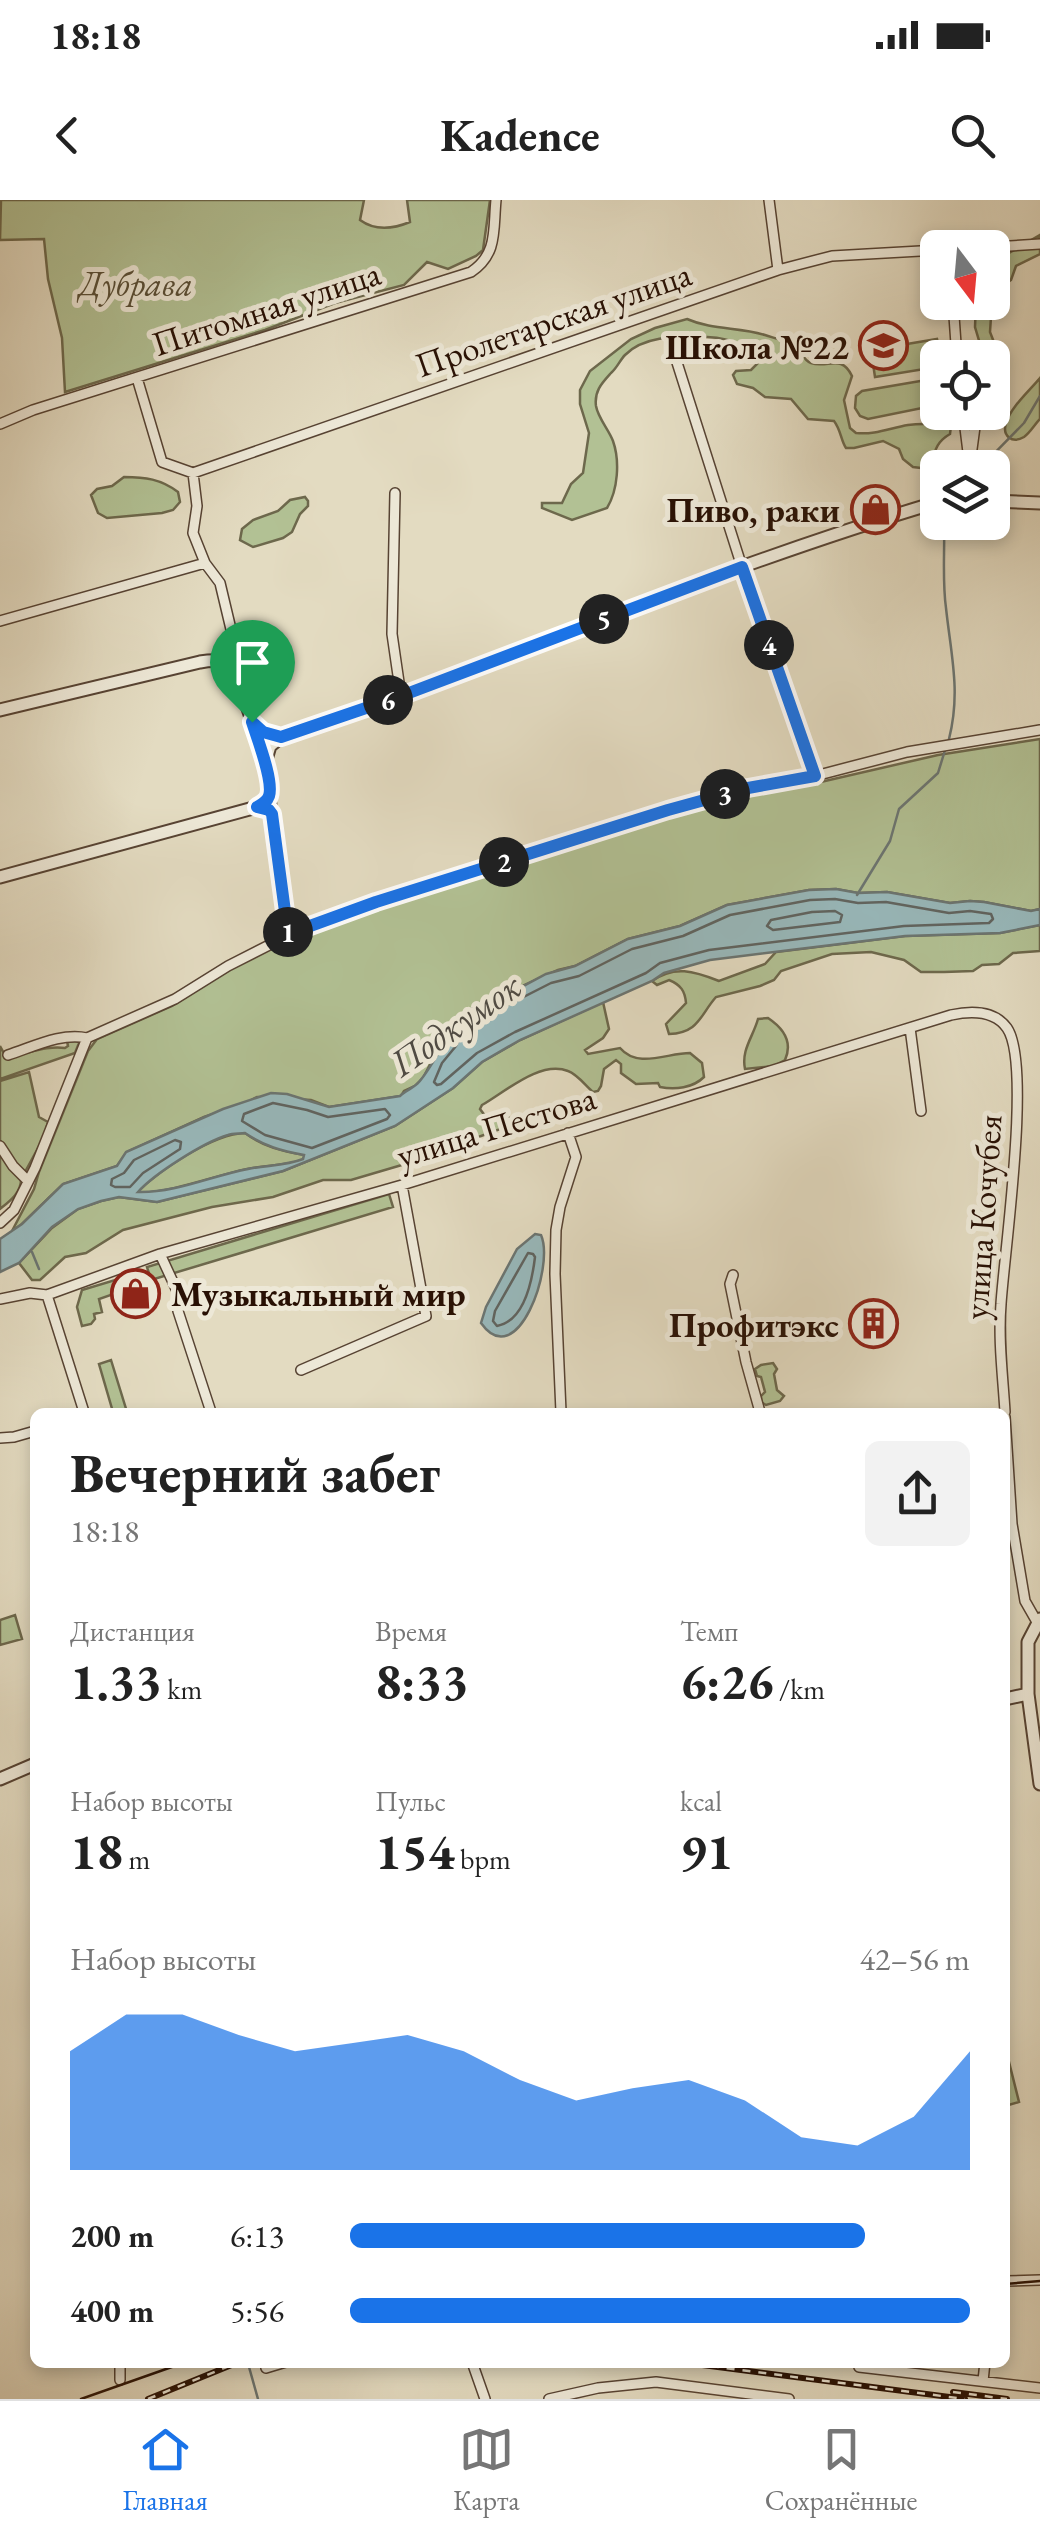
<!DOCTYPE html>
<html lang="ru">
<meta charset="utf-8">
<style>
body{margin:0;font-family:"EB Garamond",serif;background:#f2f2f2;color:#222;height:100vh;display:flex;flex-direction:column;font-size:38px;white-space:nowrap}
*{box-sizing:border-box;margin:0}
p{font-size:32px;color:#767676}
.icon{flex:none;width:55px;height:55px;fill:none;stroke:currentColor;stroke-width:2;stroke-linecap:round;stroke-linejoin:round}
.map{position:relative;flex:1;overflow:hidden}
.drawer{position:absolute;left:30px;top:1208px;width:980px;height:960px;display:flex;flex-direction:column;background:#fff;border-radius:15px;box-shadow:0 5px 15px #0003}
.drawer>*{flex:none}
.needle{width:65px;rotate:164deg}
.fabs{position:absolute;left:920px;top:30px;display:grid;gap:20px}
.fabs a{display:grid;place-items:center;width:90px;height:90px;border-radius:15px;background:#fff;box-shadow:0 5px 15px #0003;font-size:50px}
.pin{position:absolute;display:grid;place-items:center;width:85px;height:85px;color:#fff;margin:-102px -42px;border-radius:50% 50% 50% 0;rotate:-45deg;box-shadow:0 0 10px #0007}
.pin .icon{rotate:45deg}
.km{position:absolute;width:50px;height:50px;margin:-25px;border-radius:50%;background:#222;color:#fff;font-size:28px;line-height:50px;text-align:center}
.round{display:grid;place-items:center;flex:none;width:105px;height:105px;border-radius:15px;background:#f2f2f2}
.headline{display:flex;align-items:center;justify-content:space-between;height:170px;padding:0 40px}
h1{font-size:55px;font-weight:700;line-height:75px}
.stats{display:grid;grid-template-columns:repeat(3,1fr);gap:15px;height:170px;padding:10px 40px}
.stats div{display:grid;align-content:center}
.stats b{font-size:50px;font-weight:700}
.stats small{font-size:28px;font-weight:400}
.stats p{font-size:28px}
.chart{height:280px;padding:20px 40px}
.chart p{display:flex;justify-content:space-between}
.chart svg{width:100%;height:180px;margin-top:10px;fill:#1a73e8;opacity:.7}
ul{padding:0 40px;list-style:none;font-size:32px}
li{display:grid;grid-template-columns:160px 120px 1fr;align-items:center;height:75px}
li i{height:25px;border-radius:12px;background:#1a73e8}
.status{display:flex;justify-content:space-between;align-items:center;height:70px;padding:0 50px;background:#fff;direction:ltr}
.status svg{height:28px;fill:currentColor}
header{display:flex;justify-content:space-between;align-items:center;height:130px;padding:0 40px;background:#fff;font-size:45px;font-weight:700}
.tabs{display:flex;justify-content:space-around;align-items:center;height:140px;border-top:2px solid #e0e0e0;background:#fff;font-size:28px;color:#767676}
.tabs a{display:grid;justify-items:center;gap:5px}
.tabs .selected{color:#1a73e8}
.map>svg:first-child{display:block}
</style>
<div class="status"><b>18:18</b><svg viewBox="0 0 49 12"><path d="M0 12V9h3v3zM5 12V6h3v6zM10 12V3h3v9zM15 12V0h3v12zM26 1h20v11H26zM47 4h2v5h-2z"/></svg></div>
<header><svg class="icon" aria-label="back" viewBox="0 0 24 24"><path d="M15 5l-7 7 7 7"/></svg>Kadence<svg class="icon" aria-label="search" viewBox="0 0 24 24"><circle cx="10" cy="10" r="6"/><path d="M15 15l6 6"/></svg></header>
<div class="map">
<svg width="1040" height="2199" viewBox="0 0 1040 2199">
<rect width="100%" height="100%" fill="#e3dbc1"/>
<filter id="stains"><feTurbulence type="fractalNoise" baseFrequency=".002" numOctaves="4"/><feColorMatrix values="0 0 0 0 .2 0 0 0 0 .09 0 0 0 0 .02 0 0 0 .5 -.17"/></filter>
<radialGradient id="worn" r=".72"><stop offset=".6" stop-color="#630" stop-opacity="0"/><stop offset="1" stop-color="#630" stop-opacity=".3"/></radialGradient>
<path fill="#b2c194" stroke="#6d684c" stroke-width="2.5" d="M1 0H364L360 20C375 31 393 29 410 22L407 0H490L483 50 476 56 448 69 427 62 404 85 335 103 265 130 65 192 62 138 48 79 44 39 0 40Z
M1040 35V54L1016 66 1011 80 995 91 993 102V72L1009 53Z
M992 102 990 132 997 150 993 165 992 158 984 157 975 127 976 103Z
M687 119C712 130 739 127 765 135 774 138 787 141 795 146 803 151 802 160 811 163 828 169 841 153 852 176L844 200 850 228 856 233C875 235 890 228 908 225 923 223 936 224 951 226L950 234C936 242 935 251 931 265L921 268 913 267 903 259 899 249 883 241 854 248H846C841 241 841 230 834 221L808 219 791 199 765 197 753 188 737 184 733 175 736 171 751 170 758 163C749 143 728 138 707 137 681 137 646 134 625 155 620 160 617 168 611 173 602 183 594 191 596 206 598 218 609 230 613 241 620 261 618 290 607 308L572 320 542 308V303H562L571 284 583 273 589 233 580 204V190L590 171 631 139 655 128Z
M937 139 941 157 938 158 937 167 875 177 871 150Z
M1040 178V219C1035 224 1030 233 1024 237 1012 244 1002 236 1006 223 1011 207 1029 191 1040 178Z
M932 179 937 180V205L868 219 860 216 855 208 856 196 862 191Z
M124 277C145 277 161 279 178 292L180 302 173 310 162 313 107 318 98 313 91 295 97 289 112 286Z
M305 297 308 301V306L300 314 292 332 283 338 253 347 240 340 242 329 253 320 278 311 290 300Z
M1040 539V709L1031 711 984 702 970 701 950 703 887 692 858 693 836 689 809 690 727 705 680 726 628 739 575 766 558 770 511 791 457 823 448 840 434 857 423 878 415 886 404 891 401 896 329 907 311 900 257 897 244 904 204 917 127 952 117 966 63 984 22 1024 12 1031 34 989 39 972 88 851 97 839 172 806 238 763 289 738 412 693 677 611 746 593 812 584 938 555Z
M1040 725V751L1013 753 999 764 982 765 973 771 944 772H921L904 760 871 752 832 754 781 771 774 780 760 786 716 797C700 815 699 833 669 834L666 824 686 803C685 791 681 785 669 780L657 785 652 781C674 765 694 771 719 781L765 764 776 752 905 736 1000 733Z
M603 802 609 829 603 838 585 850 588 854 620 848C638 869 667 853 690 853L702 863 704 877C693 888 675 890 660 887L658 883 636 884 621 873V864L616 860 604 869 601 886 598 891 593 892C586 886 577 874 568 871 540 860 505 892 482 905L480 909 486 917 517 918V923L470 940 456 949 351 980H323L273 997 212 1007 123 1030 86 1053 65 1057 40 1080H32L19 1063 52 1028 78 1009 101 1001 119 997 157 1002 283 971 395 926 453 888 482 862 520 840Z
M768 818C783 828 793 842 785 860L774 866 745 869C741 850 753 837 758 819Z
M67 841H77L79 843 75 853 0 879V846L6 857C26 855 45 845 65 848L68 846Z
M29 872 39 917 48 922 44 937 25 972 22 973 0 940V881Z
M245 933C264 947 282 951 305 955L303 960C284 966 267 965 247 969 210 977 175 992 136 993 160 970 212 934 245 933Z
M0 954 21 978C22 992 10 1001 0 1009Z
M389 994 393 1007 151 1080 147 1067Z
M125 1077 128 1089 99 1099 102 1112 94 1114 95 1119 91 1124 82 1126 77 1107 82 1090Z
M111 1160 127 1212H113L99 1164Z
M773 1163 777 1169 774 1174 777 1190 784 1196 780 1201 766 1205 761 1202V1196L765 1192 761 1177 757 1176 755 1169 761 1165Z
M15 1415 22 1439 0 1445V1420Z
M1005 1846 1019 1902 1005 1906Z"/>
<path fill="#98b9bc" stroke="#6b7572" stroke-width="2.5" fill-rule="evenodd" d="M836 689 858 693 887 692 950 703 970 701 984 702 1031 711 1040 709V725L1000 733 905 736 710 760 664 773 652 781 520 840 482 862 453 888 395 926 283 971 157 1002 119 997 101 1001 78 1009 52 1027 19 1063 0 1072V1039L22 1024 63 984 117 966 126 952 223 909 271 893 287 894 329 907 400 896C406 890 414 888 419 882 442 856 460 796 501 798L546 774 575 766 628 739 680 726 727 705 809 690ZM245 933C264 946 282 951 304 955L303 959C285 966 267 965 248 969 211 976 176 993 138 992 154 974 204 942 228 935 233 933 240 934 245 933Z
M535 1034 541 1035C555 1067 517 1174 481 1123L486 1107 517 1049Z"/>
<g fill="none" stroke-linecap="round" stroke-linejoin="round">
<path stroke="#606460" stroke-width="2.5" d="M835 699 858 703 886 702 949 713 970 711 991 714 993 719 989 723 904 726 709 750 660 763 646 773 515 832 477 853 441 884 437 885 434 882 442 863 456 846 465 829 487 811 504 807 551 783 579 776 632 749 683 736 730 715 810 700Z
M835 711 842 715 840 722 773 730 767 726 771 720 812 712Z
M273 903 307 910 328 917 385 909 390 915 387 919 312 948 265 935 242 921 244 914Z
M175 940 181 942 180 949 143 973 130 987H115L111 985 112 979 124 973 134 960Z
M528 1053 533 1054 535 1057C532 1082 524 1121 497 1126L493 1121 495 1111Z"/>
<path stroke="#6b7572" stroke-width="2.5" d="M980 268 1024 223 1040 196
M944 322C945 351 942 380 946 408 951 455 961 492 949 539
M857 695 890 641 899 609 938 573 946 547
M32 1052 39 1069
M249 2167 258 2199"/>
<defs>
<path id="minor" d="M769 0 778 70
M977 48 1040 44
M953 102 957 158
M673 150 742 367 815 576
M137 178 162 262 193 273 197 306 193 333 205 363 220 383 235 446 226 462
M963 212 970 268
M0 224 33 210 471 72C498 54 493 30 496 0
M972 249 977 212
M193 273 778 70 832 56 938 50
M395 293 392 434 401 496
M0 421 205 363
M270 594 289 735
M910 828 921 911
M8 855C33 847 62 832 87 838
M0 946 13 966 28 981
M0 1023 14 1010 35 968 87 838 175 799 228 766 289 735 376 701 707 598 748 588 815 576 907 552 1040 530
M160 1054 179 1095 178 1111 211 1212
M733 1075 730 1084 746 1162 760 1212
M47 1095 84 1212
M0 1099 30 1093 47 1095 160 1054 402 985 951 815C970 811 994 810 1007 828 1032 864 1004 1054 1001 1104 998 1140 1003 1177 1005 1212
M301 1170 426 1116 402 985
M561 1212 555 1074 556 1030 560 1007 576 957 568 933
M1005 1217 1012 1324 1025 1401 1037 1422
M0 1238 14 1237 35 1231
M1005 2081 1040 2080
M472 2162 485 2199
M859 2167 1040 2188
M266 2168 286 2162
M120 2180V2162
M983 2181 985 2162
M549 2199 598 2188 656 2182 789 2199"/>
<path id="tertiary" d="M992 301 1040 303
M0 510 200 462C218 459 229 459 237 477 244 499 275 578 269 596 267 603 262 604 257 607L0 677
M265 563 270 546 281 537C501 462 715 368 938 302
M1028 1494 1040 1584
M1005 1499 1028 1494V1442L1040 1419
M0 1579 35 1564"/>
</defs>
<use href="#minor" stroke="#574333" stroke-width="12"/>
<use href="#tertiary" stroke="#574333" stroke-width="15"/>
<use href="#minor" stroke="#ede8d7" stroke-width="9"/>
<use href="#tertiary" stroke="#ede8d7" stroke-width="11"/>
<path stroke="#281004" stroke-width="2.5" d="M1005 2084 1040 2081
M81 2199 186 2162"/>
<defs>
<path id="rail" d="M679 2162 965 2199
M953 2192 1007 2199
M148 2199 239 2162"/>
</defs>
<use href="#rail" stroke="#281004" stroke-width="6"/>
<use href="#rail" stroke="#ede8d7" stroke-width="2.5" stroke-dasharray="8" stroke-linecap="butt"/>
</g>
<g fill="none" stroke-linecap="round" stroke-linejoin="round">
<defs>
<path id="route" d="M742 367 815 576 748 588 668 610 376 702 288 734 272 614 269 610 257 607C262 604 267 602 269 596 274 581 257 538 252 522L263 532 281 537 401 496Z"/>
</defs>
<use href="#route" stroke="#fff" stroke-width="20"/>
<use href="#route" stroke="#1a73e8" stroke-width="12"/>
</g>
<defs>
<symbol id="school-ring" viewBox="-11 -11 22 22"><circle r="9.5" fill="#ede8d7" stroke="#8f2418" stroke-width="1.5"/><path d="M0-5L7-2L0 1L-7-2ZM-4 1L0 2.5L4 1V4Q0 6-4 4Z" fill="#8f2418"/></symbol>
<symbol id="shop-ring" viewBox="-11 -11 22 22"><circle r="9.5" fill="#ede8d7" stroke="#8f2418" stroke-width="1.5"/><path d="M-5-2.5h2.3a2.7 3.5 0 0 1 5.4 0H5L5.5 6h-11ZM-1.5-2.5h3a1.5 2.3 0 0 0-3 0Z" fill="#8f2418"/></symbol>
<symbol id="building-ring" viewBox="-11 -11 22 22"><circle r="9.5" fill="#ede8d7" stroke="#8f2418" stroke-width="1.5"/><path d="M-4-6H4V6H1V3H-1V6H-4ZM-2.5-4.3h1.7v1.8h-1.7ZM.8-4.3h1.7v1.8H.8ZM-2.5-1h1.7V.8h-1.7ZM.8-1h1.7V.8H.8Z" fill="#8f2418"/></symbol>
</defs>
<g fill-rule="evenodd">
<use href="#school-ring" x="856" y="118" width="55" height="55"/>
<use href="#shop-ring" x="848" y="282" width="55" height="55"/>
<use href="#shop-ring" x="108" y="1066" width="55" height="55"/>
<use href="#building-ring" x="846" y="1096" width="55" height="55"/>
</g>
<g text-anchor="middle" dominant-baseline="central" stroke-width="10" stroke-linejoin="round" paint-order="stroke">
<g font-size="35" font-style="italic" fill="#584e36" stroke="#ede8d7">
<text x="136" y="83">Дубрава</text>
</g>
<g font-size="35" fill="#281004" stroke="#ede8d7">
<text transform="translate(266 108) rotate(-18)">Питомная улица</text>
<text transform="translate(553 119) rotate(-19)">Пролетарская улица</text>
<text transform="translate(496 926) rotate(-17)">улица Пестова</text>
<text transform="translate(982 1017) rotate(-86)">улица Кочубея</text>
</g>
<g font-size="35" font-weight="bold" fill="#281004" stroke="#ede8d7" text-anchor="end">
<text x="849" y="146">Школа №22</text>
<text x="840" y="309">Пиво, раки</text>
<text x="171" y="1093" text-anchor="start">Музыкальный мир</text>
<text x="839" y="1124">Профитэкс</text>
</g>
<g font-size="38" font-style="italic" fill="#4f4b44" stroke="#ede8d7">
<text transform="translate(455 824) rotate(-35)">Подкумок</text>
</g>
</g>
<rect width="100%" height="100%" filter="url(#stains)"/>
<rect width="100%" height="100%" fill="url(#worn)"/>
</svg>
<div class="fabs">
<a><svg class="needle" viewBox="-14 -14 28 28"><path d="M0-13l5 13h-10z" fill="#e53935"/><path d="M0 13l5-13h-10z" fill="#767676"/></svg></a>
<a><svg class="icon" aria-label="locate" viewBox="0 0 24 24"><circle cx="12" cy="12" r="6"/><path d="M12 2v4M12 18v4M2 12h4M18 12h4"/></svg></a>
<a><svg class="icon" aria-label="layers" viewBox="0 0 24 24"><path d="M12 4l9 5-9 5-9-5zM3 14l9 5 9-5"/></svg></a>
</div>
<div class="pin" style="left:252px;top:522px;background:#1e9e55"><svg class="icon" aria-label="arrive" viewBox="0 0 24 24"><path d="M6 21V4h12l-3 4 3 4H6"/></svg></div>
<b class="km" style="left:288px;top:732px">1</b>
<b class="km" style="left:504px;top:662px">2</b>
<b class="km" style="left:725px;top:594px">3</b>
<b class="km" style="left:769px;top:445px">4</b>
<b class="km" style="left:604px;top:419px">5</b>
<b class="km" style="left:388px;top:500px">6</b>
<section class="drawer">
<div class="headline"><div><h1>Вечерний забег</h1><p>18:18</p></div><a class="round"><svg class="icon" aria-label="share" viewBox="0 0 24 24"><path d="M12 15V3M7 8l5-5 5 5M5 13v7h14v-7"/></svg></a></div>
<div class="stats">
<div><p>Дистанция</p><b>1.33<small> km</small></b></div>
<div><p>Время</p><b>8:33</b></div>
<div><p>Темп</p><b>6:26<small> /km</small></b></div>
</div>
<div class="stats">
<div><p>Набор высоты</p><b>18<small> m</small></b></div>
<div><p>Пульс</p><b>154<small> bpm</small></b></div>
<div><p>kcal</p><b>91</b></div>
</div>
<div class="chart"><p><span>Набор высоты</span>42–56 m</p>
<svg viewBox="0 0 160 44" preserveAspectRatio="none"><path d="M0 44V15L10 6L20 6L30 11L40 15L50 13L60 11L70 15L80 22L90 27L100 24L110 22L120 27L130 36L140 38L150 31L160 15V44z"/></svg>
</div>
<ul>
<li><b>200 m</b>6:13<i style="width:83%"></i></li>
<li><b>400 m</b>5:56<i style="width:100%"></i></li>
</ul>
</section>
</div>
<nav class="tabs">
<a class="selected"><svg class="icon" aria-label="home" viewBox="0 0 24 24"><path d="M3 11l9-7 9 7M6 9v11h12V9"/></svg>Главная</a>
<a><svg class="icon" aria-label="map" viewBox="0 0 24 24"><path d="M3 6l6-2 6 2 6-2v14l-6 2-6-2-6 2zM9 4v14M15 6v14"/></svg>Карта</a>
<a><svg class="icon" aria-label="saved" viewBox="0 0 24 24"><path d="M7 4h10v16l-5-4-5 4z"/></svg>Сохранённые</a>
</nav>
